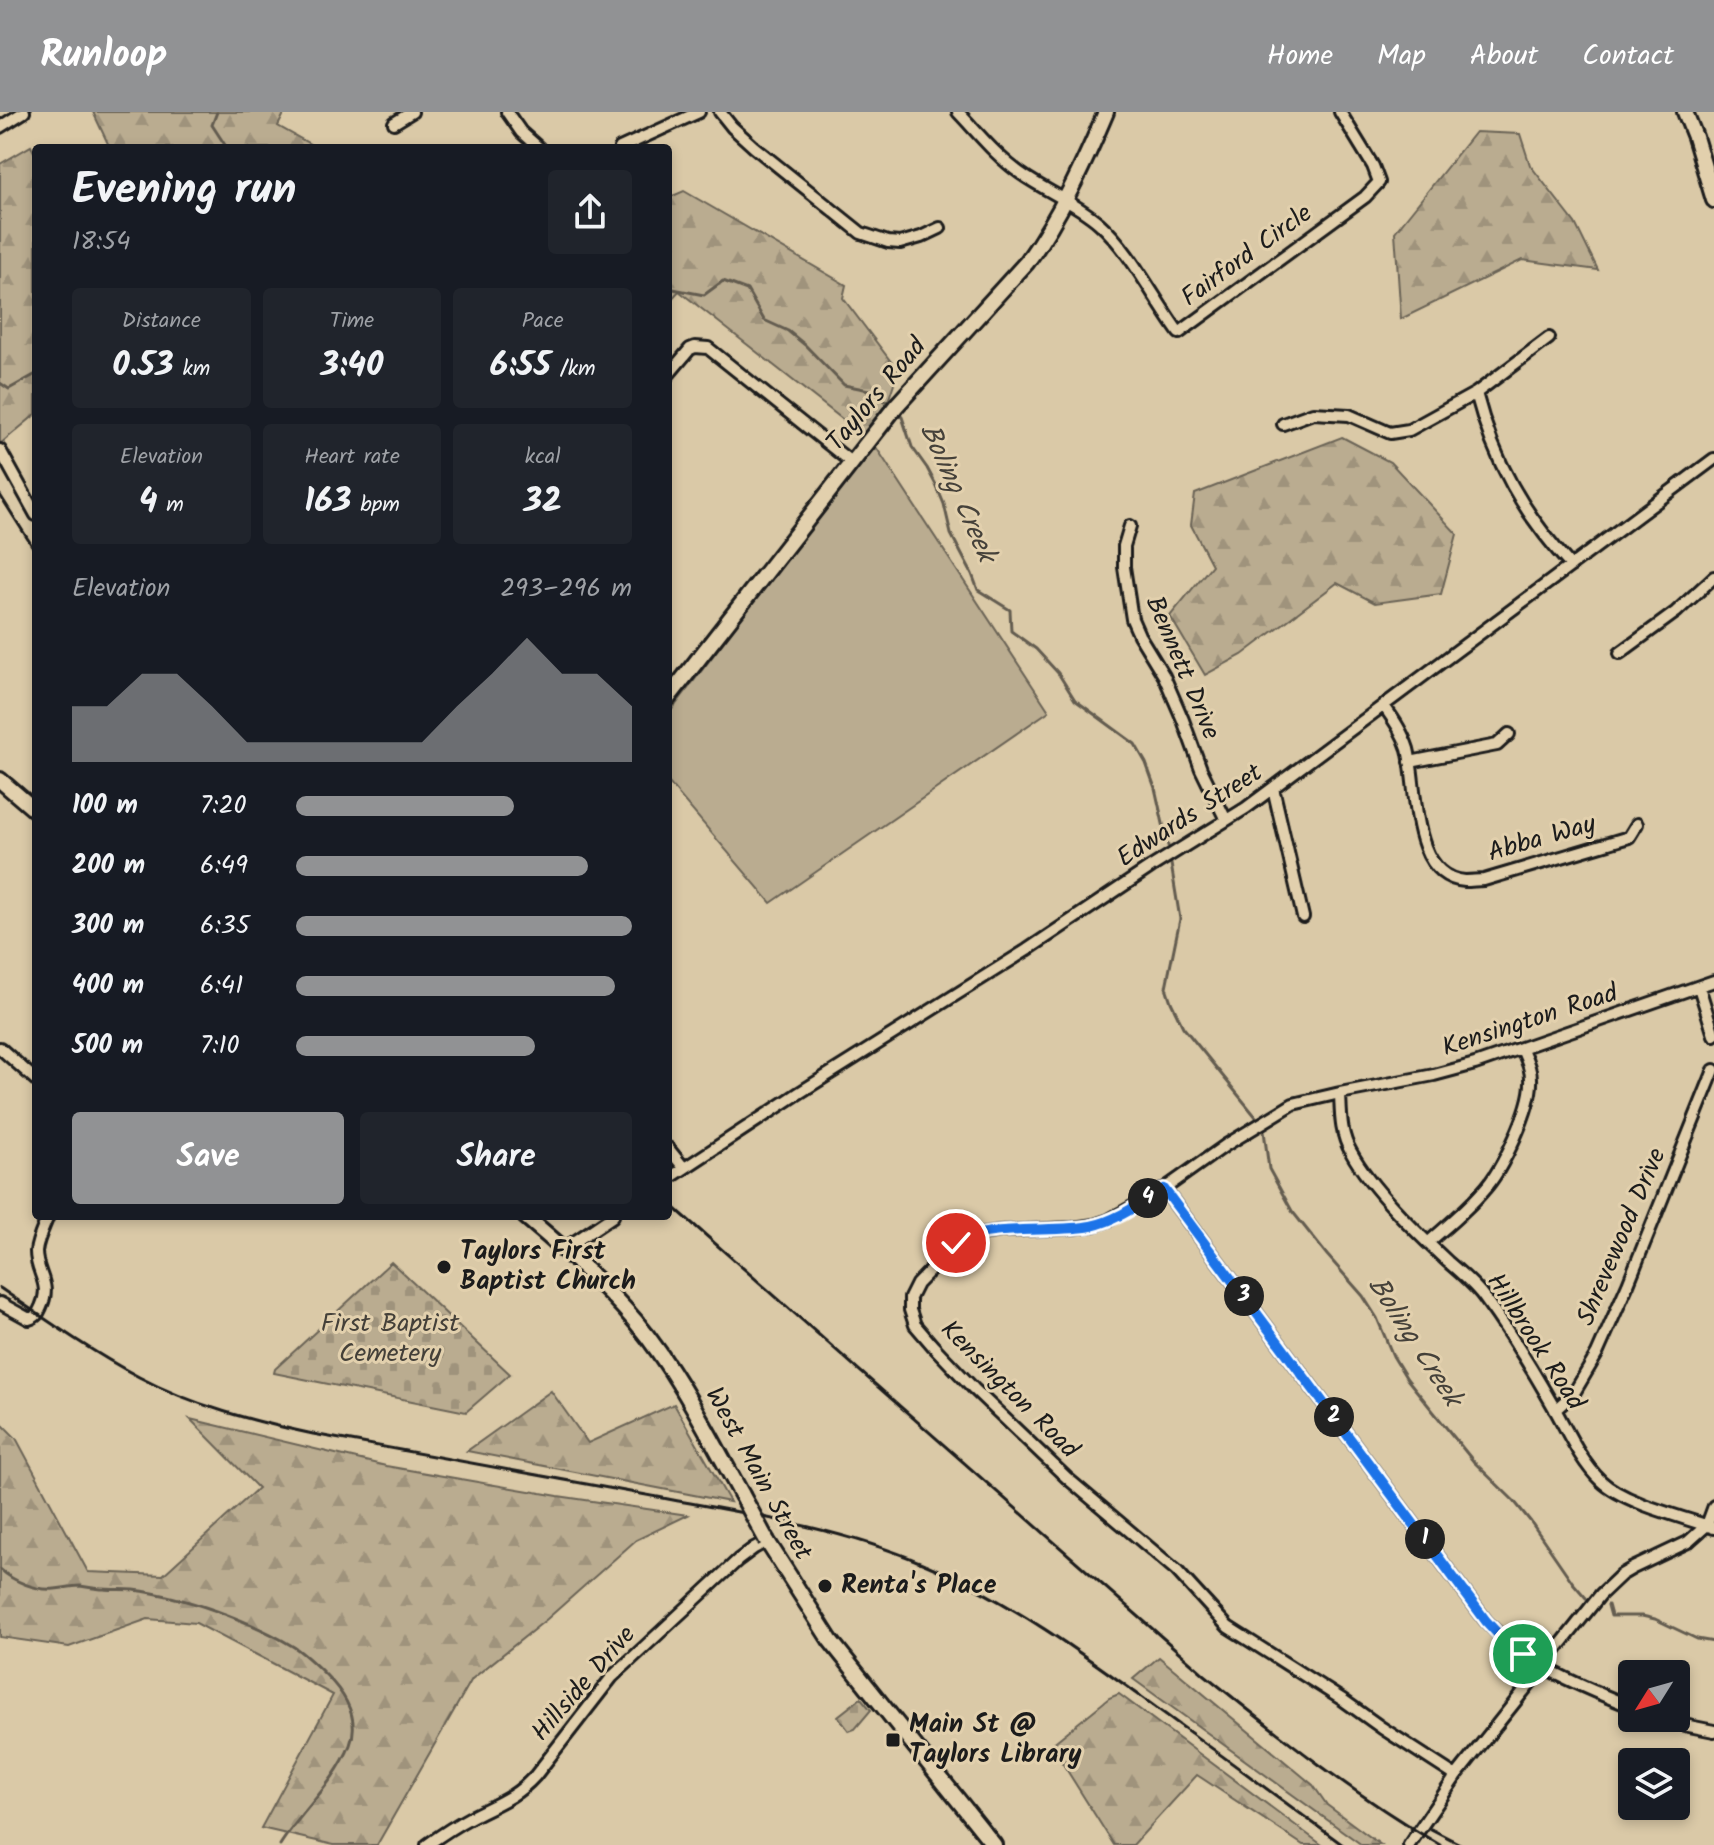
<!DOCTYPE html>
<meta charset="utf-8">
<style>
body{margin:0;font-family:Kalam,sans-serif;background:#20242c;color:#f1f3f6;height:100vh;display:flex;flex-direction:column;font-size:30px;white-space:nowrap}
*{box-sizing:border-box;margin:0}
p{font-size:26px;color:#9ea1a6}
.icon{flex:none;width:44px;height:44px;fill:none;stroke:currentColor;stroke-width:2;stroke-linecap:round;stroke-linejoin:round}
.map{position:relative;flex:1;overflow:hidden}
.details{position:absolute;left:32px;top:32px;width:640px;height:1076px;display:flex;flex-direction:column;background:#171b24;border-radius:8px;box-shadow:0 4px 12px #0003}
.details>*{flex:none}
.needle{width:52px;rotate:233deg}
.tools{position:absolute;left:1618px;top:1548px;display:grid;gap:16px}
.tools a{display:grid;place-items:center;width:72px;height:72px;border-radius:8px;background:#171b24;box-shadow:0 4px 12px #0003;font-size:40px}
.pin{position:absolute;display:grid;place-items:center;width:68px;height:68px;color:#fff;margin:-34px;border:4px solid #fff;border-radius:50%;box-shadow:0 2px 8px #0007}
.km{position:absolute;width:40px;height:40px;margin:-20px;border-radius:50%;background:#222;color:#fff;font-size:22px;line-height:40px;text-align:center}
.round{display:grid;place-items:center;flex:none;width:84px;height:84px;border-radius:8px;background:#20242c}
.overview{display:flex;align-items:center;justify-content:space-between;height:136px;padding:0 40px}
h1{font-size:44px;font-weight:700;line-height:60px}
.figures{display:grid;grid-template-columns:repeat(3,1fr);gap:12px;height:136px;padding:8px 40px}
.figures div{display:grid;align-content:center;border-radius:8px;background:#20242c;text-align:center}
.figures b{font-size:34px;font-weight:700}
.figures small{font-size:22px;font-weight:400}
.figures p{font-size:22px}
.chart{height:224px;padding:16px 40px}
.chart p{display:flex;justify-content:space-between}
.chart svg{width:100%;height:144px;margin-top:8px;fill:#919294;opacity:.7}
.action{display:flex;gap:16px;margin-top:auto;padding:16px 40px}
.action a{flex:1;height:92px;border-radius:8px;background:#919294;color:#fff;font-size:32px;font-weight:700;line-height:92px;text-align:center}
.action a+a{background:#20242c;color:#f1f3f6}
ul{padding:0 40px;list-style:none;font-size:26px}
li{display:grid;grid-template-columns:128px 96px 1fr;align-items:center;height:60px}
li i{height:20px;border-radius:10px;background:#919294}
header{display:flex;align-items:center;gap:48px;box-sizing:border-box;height:112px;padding:0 40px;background:#919294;color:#fff}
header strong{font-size:38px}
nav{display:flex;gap:44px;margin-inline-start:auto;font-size:28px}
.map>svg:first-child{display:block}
</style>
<header>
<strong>Runloop</strong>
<nav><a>Home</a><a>Map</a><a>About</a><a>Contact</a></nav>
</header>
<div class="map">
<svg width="1714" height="1733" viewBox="0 0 1714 1733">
<defs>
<pattern id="forest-firs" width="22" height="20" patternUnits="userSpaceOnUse" patternTransform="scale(2)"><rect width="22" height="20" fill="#baac90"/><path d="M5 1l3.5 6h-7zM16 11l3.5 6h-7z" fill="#9f937c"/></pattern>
<pattern id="cemetery-stones" width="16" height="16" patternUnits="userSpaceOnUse" patternTransform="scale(2)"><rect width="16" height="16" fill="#baac90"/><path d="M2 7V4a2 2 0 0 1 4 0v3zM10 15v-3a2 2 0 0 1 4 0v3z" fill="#9f937c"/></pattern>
</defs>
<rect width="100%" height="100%" fill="#dac9a7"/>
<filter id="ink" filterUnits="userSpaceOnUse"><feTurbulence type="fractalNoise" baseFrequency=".0125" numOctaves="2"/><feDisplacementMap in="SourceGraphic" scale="16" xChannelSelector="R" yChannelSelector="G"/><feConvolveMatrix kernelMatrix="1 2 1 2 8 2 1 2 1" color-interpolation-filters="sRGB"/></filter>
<g filter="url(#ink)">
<path fill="#baac90" stroke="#6b6456" stroke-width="2" d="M874 332 1049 599 771 791 668 670V603Z"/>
<path fill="url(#forest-firs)" stroke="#6b6456" stroke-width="2" d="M93 0H285L278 14 317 36H110Z
M1475 20 1520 22 1530 53 1575 111 1598 158 1522 148 1401 207 1395 120Z
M31 34 36 44V302L0 332V52Z
M684 79 846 173 843 186 898 259 874 332 679 179 668 191V86Z
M1342 325 1390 350 1457 422 1441 482 1375 491 1337 471 1242 543 1205 563 1170 504 1212 453 1191 413 1195 382Z
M551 1279 588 1331 674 1292 730 1390 467 1339Z
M190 1307 386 1354 558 1384 688 1403 636 1428 547 1507 472 1567 377 1733H334L261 1716 333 1583 196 1511 148 1507 69 1535 0 1525V1310L16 1326 88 1460 163 1463 258 1376Z
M1159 1545 1313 1673 1327 1693 1381 1733H1362L1133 1567Z
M1119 1582 1322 1733H1303L1197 1663 1133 1733H1114L1051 1633 1109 1586Z"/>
<path fill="url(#cemetery-stones)" stroke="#6b6456" stroke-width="2" d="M391 1150 510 1262 466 1300 274 1261 275 1257Z
M861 1586 871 1598 855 1617 849 1619 838 1604Z"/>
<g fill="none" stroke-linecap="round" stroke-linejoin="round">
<path stroke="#635c50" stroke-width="3" d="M217 0 212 13 227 36
M668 176 704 183 723 169 747 178 764 208 788 219 805 233 844 273 874 279 890 293
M0 271 9 277 36 262
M898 301 902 305 912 335 927 356 936 373 944 392 951 422 972 462 978 478 1010 498 1011 519 1036 537 1058 561 1075 588 1135 632 1146 651 1155 676 1168 734
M1171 752 1180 807 1166 875 1171 890 1183 915 1256 1005
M1264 1019 1269 1057 1292 1099 1327 1143 1363 1184 1377 1206 1393 1244 1407 1267 1474 1350 1514 1389 1531 1410 1573 1471 1586 1486
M0 1457C14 1470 37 1479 55 1477 64 1476 72 1474 80 1474 88 1475 96 1477 104 1477 114 1478 124 1477 134 1478 183 1484 252 1509 294 1535 306 1543 316 1553 326 1563 345 1582 360 1607 350 1633 335 1671 301 1699 280 1733
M1608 1493 1611 1504H1642L1655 1507 1697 1527 1714 1530"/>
<defs>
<path id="street" d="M507 0 521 20 539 36
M720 0 732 15 754 35 861 121 888 130 900 131 921 125 940 116
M958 0C978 21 997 45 1020 61 1045 79 1075 90 1099 111 1130 138 1154 187 1179 221L1365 85 1379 70 1373 54 1340 0
M394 11 412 0
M0 15 24 0
M620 36 699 0
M668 263 690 237 695 235 708 236 852 351
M1476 281C1494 350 1523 401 1571 454
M1283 312 1313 301 1349 303 1390 321 1409 318 1476 281 1549 226
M0 338 36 403
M1130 414 1124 434V455L1132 507 1139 523 1164 564 1183 608 1201 657 1226 708
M1620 541 1676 500 1714 465
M1384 594C1394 608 1403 621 1408 637 1418 676 1410 765 1465 769 1471 769 1478 768 1484 768L1629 725 1637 712
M1410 650 1497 633 1509 622
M1273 676 1303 805
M1699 875 1714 923
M0 936 36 968
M1340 981C1341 1002 1340 1021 1351 1040 1371 1077 1417 1121 1448 1150 1461 1161 1473 1171 1483 1184 1508 1218 1531 1255 1552 1292 1567 1318 1580 1349 1601 1369 1624 1391 1683 1405 1714 1416
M668 1036 684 1056
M668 1067 799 981 1027 838 1151 755 1246 696 1714 347
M1164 1077 1486 1509C1524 1552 1580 1574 1632 1595
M1429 1130C1447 1114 1467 1098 1483 1079 1502 1059 1533 994 1531 966 1531 956 1526 946 1522 937
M564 1137 613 1104
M0 1191 29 1207C36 1205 38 1202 41 1195 52 1171 36 1162 36 1140 37 1128 44 1115 48 1104
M1555 1298 1574 1281 1597 1242 1628 1172 1714 958
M1660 1606 1674 1611 1714 1619
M1456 1664 1382 1616 1343 1588 1228 1515 1177 1459 1067 1366 974 1277 933 1234 915 1213 910 1198V1186L917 1172 961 1127 967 1124 1000 1119 1073 1116 1094 1113 1109 1108 1164 1077 1226 1033 1293 992 1340 981 1434 963 1475 952 1714 869
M427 1733C441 1723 456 1713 471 1705 496 1692 515 1686 535 1664L612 1565 738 1448 754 1436 767 1429
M1409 1733 1456 1664 1601 1482 1621 1463 1633 1456 1688 1430 1707 1413 1714 1394"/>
<path id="secondary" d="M1685 0 1695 25 1714 88
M668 586 896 294 1027 150C1060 104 1084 52 1106 0
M0 668 36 699
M525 1104C564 1137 603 1171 636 1210 679 1262 709 1324 742 1383
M767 1429 830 1528 994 1733"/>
</defs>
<use href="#street" stroke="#1c1c1c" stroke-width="16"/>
<use href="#secondary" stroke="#1c1c1c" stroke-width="20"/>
<use href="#street" stroke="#e2d0ad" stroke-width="10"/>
<use href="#secondary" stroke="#e2d0ad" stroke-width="14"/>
<path stroke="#1c1c1c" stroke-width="3" d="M0 383 36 440
M668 1090 1205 1563C1280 1624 1356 1684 1440 1733
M0 1176C45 1207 90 1239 139 1265 194 1294 253 1309 313 1322 426 1343 539 1364 652 1384 742 1401 837 1415 922 1451 1008 1487 1083 1542 1158 1597 1220 1642 1282 1688 1343 1733
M1431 1717 1462 1733"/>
<defs>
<path id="secondary-bridge" d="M742 1383 767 1429"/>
</defs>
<use href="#secondary-bridge" stroke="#1c1c1c" stroke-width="20" stroke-linecap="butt"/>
<use href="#secondary-bridge" stroke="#e2d0ad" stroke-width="14"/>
</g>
</g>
<g fill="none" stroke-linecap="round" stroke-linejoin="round" filter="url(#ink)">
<defs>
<path id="route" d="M956 1131C982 1112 1056 1121 1091 1114 1118 1108 1141 1091 1164 1077L1486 1509 1499 1523 1523 1542"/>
</defs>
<use href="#route" stroke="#fff" stroke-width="16"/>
<use href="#route" stroke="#1a73e8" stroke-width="10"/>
</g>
<g fill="#1c1c1c" stroke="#e2d0ad" stroke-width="3">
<circle cx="444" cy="1155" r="8"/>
<circle cx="825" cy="1474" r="8"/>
<rect x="885" y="1620" width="16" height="16" rx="4"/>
</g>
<g text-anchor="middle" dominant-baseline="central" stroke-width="6" stroke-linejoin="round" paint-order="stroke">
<g font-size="26" fill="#1c1c1c" stroke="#e2d0ad">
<text transform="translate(1247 144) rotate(-36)">Fairford Circle</text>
<text transform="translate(877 283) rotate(-50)">Taylors Road</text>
<text transform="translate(1182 556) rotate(67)">Bennett Drive</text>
<text transform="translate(1190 704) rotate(-33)">Edwards Street</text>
<text transform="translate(1542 727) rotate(-16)">Abba Way</text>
<text transform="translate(1530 909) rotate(-18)">Kensington Road</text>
<text transform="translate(1622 1125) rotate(-67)">Shrevewood Drive</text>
<text transform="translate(1535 1230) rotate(57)">Hillbrook Road</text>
<text transform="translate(1009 1278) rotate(45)">Kensington Road</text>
<text transform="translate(758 1362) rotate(61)">West Main Street</text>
<text transform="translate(584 1572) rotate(-49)">Hillside Drive</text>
</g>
<g font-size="26" font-weight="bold" fill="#1c1c1c" stroke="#e2d0ad" text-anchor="start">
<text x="460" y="1140">Taylors First<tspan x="460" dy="30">Baptist Church</tspan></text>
<text x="841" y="1474">Renta's Place</text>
<text x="909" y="1613">Main St @<tspan x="909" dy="30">Taylors Library</tspan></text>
</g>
<g font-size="26" fill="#444039" stroke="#e2d0ad">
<text x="390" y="1212">First Baptist<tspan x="390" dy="30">Cemetery</tspan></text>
</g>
<g font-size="28" font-style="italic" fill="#45413a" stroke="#e2d0ad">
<text transform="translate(957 381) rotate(66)">Boling Creek</text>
<text transform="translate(1414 1230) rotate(57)">Boling Creek</text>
</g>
</g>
</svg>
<div class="tools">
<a><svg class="needle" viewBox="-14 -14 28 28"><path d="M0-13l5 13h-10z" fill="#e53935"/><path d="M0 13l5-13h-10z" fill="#9ea1a6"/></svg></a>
<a><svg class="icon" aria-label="layers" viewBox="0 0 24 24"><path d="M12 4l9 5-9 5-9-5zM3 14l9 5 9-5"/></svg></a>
</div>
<div class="pin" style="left:1523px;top:1542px;background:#1e9e55"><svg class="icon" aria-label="arrive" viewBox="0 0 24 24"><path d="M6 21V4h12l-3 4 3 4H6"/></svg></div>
<div class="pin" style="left:956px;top:1131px;background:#d93025"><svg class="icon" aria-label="check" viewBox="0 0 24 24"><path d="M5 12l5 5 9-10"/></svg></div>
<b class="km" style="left:1425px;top:1427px">1</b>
<b class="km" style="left:1334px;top:1305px">2</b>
<b class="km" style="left:1244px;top:1184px">3</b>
<b class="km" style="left:1148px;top:1086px">4</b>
<section class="details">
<div class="overview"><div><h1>Evening run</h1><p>18:54</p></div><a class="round"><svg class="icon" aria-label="share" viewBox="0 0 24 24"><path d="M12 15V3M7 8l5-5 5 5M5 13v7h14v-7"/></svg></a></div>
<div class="figures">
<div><p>Distance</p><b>0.53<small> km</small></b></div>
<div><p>Time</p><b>3:40</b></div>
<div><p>Pace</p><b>6:55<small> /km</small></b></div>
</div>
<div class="figures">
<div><p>Elevation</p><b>4<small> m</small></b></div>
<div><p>Heart rate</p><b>163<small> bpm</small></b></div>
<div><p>kcal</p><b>32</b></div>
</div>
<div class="chart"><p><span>Elevation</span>293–296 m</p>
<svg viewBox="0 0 160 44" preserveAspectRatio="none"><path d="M0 44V27L10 27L20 17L30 17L40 27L50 38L60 38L70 38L80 38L90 38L100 38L110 27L120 17L130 6L140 17L150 17L160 27V44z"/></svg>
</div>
<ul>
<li><b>100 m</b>7:20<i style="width:65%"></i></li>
<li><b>200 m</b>6:49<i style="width:87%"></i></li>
<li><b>300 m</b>6:35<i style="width:100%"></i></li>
<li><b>400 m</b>6:41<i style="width:95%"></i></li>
<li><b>500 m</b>7:10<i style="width:71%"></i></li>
</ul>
<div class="action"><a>Save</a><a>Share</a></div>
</section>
</div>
